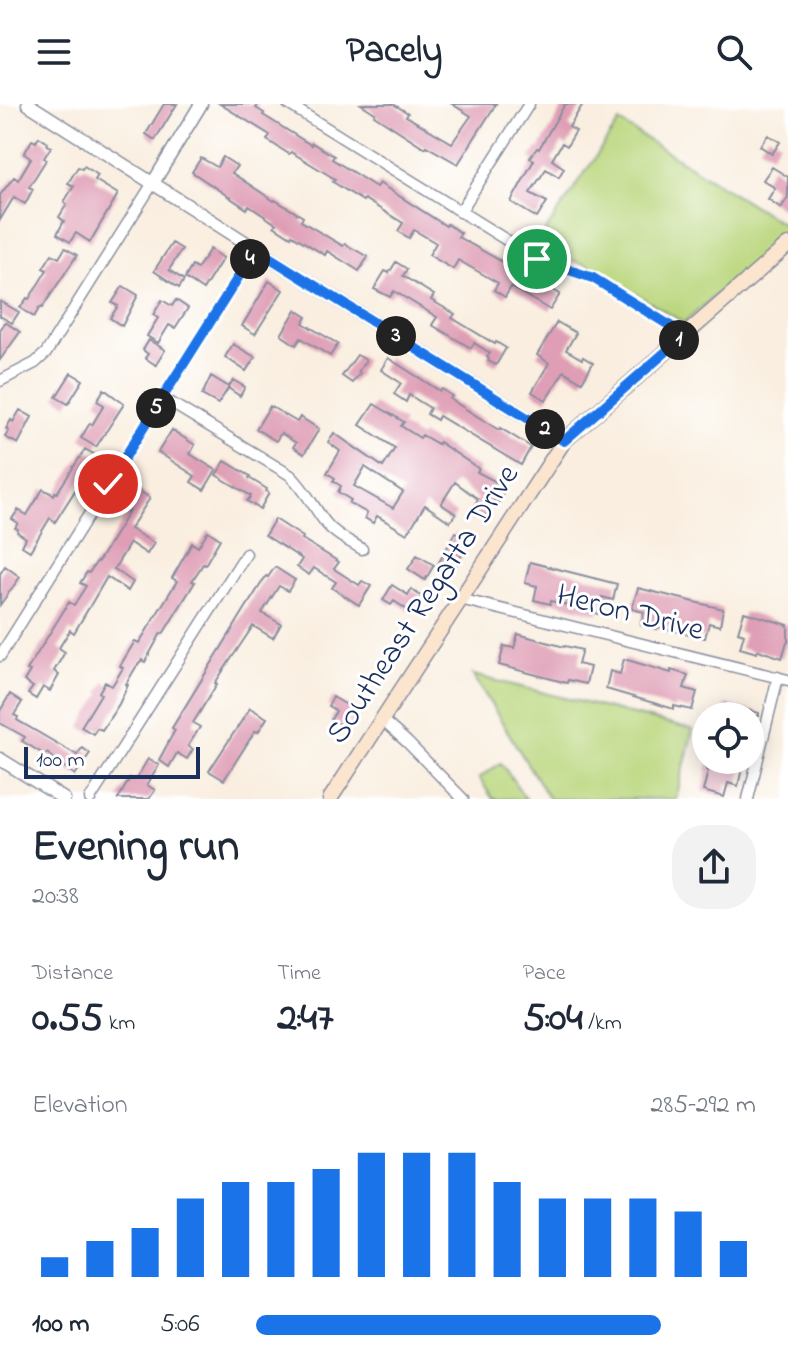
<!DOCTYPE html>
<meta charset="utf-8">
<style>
body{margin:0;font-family:"Indie Flower",sans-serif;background:#f2f2f3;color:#1f2937;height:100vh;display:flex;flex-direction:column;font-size:30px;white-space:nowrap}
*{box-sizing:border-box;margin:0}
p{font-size:26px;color:#747a83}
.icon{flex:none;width:44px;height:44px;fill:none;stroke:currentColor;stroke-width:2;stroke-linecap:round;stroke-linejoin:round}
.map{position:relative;height:695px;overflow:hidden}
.details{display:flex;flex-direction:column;background:#fff;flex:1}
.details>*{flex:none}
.tools{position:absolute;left:692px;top:598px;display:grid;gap:16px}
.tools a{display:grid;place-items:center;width:72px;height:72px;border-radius:50%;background:#fff;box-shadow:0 4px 20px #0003;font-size:40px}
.scale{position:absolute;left:24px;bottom:20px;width:176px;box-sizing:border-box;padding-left:8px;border:4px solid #1b2f5e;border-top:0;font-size:22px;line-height:28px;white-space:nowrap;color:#1b2f5e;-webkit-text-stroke:6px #fff;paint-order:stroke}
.pin{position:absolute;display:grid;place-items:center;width:68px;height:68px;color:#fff;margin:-34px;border:4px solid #fff;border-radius:50%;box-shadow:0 2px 8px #0007}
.km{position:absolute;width:40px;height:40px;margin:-20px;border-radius:50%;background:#222;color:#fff;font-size:22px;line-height:40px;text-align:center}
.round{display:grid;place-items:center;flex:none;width:84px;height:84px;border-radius:32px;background:#f2f2f3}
.head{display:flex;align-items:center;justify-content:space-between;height:136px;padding:0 32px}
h1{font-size:44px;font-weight:700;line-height:60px}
.metrics{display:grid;grid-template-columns:repeat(3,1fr);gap:12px;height:136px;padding:8px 32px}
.metrics div{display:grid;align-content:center}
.metrics b{font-size:40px;font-weight:700}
.metrics small{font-size:22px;font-weight:400}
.metrics p{font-size:22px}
.chart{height:224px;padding:16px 32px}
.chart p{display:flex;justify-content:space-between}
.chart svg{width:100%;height:144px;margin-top:8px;stroke:#1a73e8;stroke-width:6}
ul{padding:0 32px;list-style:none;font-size:26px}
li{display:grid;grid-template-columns:128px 96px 1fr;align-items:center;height:60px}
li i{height:20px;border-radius:10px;background:#1a73e8}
header{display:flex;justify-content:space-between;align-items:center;height:104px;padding:0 32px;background:#fff;font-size:36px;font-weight:700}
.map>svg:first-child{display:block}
</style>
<header><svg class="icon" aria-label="menu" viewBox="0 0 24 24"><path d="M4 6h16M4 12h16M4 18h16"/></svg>Pacely<svg class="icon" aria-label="search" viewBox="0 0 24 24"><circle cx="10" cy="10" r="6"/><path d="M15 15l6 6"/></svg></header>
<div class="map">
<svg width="788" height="695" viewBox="0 0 788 695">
<rect width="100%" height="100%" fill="#fff"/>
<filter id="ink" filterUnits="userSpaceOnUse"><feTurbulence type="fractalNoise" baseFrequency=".0125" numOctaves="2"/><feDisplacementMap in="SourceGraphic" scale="16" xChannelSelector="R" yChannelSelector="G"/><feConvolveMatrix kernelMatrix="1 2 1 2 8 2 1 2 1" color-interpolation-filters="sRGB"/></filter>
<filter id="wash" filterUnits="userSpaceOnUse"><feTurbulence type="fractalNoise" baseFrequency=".006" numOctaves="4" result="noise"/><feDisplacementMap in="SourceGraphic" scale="32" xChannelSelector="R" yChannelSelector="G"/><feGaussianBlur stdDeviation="1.8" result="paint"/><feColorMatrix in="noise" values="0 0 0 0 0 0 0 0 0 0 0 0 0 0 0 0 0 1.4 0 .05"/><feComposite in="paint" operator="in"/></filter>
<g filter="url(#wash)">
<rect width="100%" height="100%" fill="#f9eedf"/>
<path fill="#b9d67c" stroke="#6a826d" stroke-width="2" d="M619 18 788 123V127L684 219 588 161 550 150 535 143Z
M473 571 693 626 676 695H549Z
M501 659 526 695H493L479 674Z"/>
<g id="blocks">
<path fill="#df9eb5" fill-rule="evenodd" d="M164 0H177L155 36 146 30Z
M220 0H259L256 4 264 9 263 11 311 41 312 39 334 52 332 55 376 83 379 79 446 122 447 120 461 129 458 133 560 190 550 206 511 183 505 193 494 186 498 179 458 156 453 165 429 151 436 139 414 126 409 134 398 127 403 119 364 95 363 97 333 78 335 75 291 48 289 50 267 36 270 31Z
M361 0H393L408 9 406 12 452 39 471 12 452 0H496L458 60 426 42 425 44 374 11 375 9Z
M565 0H583L569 23 576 27 567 42 562 39 552 56 564 64 559 73 546 65 530 89 547 98 537 114 511 98 534 56 530 54 537 44 539 45Z
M768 31 780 38 772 50 760 42Z
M39 33 48 39 47 41 51 43 44 54 46 56 29 83 33 85 25 100 14 93 0 116V91L14 73 18 76 31 54 24 50 32 36 36 38Z
M223 53 237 62 232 69 274 97 275 96 303 113 301 117 343 142 345 140 368 153 359 167 327 147 325 151 292 131 291 133 274 122 276 120 249 102 247 105 192 68 201 54 217 63Z
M84 62 98 71 95 76 118 90 90 138 76 129 70 138 57 130 64 117 59 113 67 100 64 98 74 82 68 79 78 63 82 65Z
M772 63 788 73V93L781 104 768 95 775 84 763 76Z
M172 139 182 145 169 166 184 176 179 184 154 167Z
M65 144 77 151 42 204 40 203 34 213 20 204 27 194 29 195 47 166 43 164 52 150 59 154Z
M210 145 223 154 203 186 185 174 192 162 197 165Z
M396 158 407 165 403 172 434 191 431 196 455 210 452 214 495 240 496 238 506 244 496 261 488 257 489 255 487 253 490 249 474 239 471 244 432 221 437 213 394 187 390 193 374 185 385 167 389 169Z
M269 177 283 186 255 230 242 222Z
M123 182 138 191 122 222 110 214 118 202 112 199Z
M162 196 172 202 176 196 188 204 175 224 169 221 158 239 147 232 158 214 153 211Z
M0 197 19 208 12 219 0 212Z
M296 206 307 213 303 219 338 240 330 252 301 234 296 241 281 231Z
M5 218 20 228 0 256V226Z
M557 218 576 229 566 246 582 255 583 253 593 259 582 278 564 267 546 296 532 288 549 259 537 251Z
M149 236 165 246 156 261 145 254 148 250 143 246Z
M233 240 255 253 246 267 225 253Z
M357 251 366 256 358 268 360 269 352 279 342 272Z
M388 254 440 287 442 285 452 292 450 295 499 326 500 324 531 343 521 361 439 312 437 316 427 310 430 304 409 291 406 298 394 290 401 279 381 266Z
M71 269 83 276 68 300 56 293Z
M211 272 229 283 218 300 202 291Z
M233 276 245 283 240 292 228 284Z
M104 285 124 300 96 343 81 334 90 319 92 321 104 301 97 297Z
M374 300 404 318 401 322 420 334 422 331 438 340 439 338 479 365 477 368 506 383 498 399 494 397 484 415 471 408 478 395 455 378 441 400 456 410 450 418 425 401 407 430 377 412 373 419 365 414 367 409 349 399 351 396 338 388 341 382 333 377 335 374 327 369 340 347 328 338 334 329 383 363 395 344 360 321ZM365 363 403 388 393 404 354 382Z
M270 302 297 318 300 313 319 325 304 350 293 343 296 339 281 329 276 337 256 325Z
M20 306 32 313 18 340 5 333 9 327 6 325 11 316 13 318Z
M172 326 195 341 190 350 216 366 204 386 191 378 195 372 158 348Z
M85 345 97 352 55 418 50 414 30 447 22 442 26 434 17 428 18 425 15 424 18 419 12 415 18 406 27 411 43 385 54 391 55 388 57 389Z
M225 357 250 372 249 374 267 385 266 387 269 389 260 405 247 397 251 392 216 371Z
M138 386 150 394 130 425 154 439 147 450 130 439 114 465 133 478 128 487 107 473 74 529 70 526 59 544 65 548 54 567 59 571 50 587 43 583 36 595 28 590 33 583 24 577 30 567 27 566 69 498 74 501 86 482 80 479 87 468 89 469 97 457 98 458 125 414 129 406 126 405Z
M275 415 303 433 302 435 339 458 334 465 359 481 362 477 371 482 359 501 332 484 336 478 314 464 309 471 297 463 302 455 265 431Z
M208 427 220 435 205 461 203 460 192 477 195 478 163 530 161 529 145 558 142 556 136 563 126 580 128 581 119 600 102 626 97 624 93 630 81 623 101 590 99 588 105 578 112 582 123 564 120 562 135 537 139 539 177 477 172 474 192 439 198 443Z
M456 428 470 437 452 468 438 460Z
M417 451 434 461 425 476 408 465Z
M530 458 617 480 613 496 602 493 598 510 551 497 550 500 534 496 537 482 525 479Z
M5 462 20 473 0 501V470Z
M275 463 295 476 288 487 279 482 262 509 281 520 273 534 253 522 215 579 217 580 193 619 200 623 188 642 193 645 187 655 177 649 169 663 159 656 175 626 172 624 245 505 266 472 268 473Z
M392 481 408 491 411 485 422 493 412 509 394 497 391 501 383 496Z
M638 484 723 505 720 522 709 519 705 534 658 523 657 525 641 521 644 508 632 505Z
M744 508 788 521V538H787L782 554 758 546 757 549 740 544 744 530 738 528Z
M518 530 564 543 565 542 582 546 578 560 590 563 586 580 568 576 567 579 499 561 504 542 514 544Z
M624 555 671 569V566L688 571 684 584 697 588 692 606 674 602V605L606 585 610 567 620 570Z
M10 590 22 598 14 611 18 613 17 616 77 651 82 644 90 649 75 671 47 649 45 651 22 637 25 633 0 619V607Z
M333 593 355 606 345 623 331 615 336 607 328 602Z
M725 600 759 609V612H721Z
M250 604 267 614 258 628 255 627 224 676 209 667Z
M148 655 159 661 147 681 155 686 149 695H118L130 674 134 676 136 675Z
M709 656H744L738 682 728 679 724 693 703 687 708 667 706 666Z"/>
</g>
</g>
<g filter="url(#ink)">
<use href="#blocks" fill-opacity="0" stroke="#8a8e9e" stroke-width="2"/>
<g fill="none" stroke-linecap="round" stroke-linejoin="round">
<defs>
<path id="minor" d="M288 0 537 155 593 174 685 231
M460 108 529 0
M0 277 35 259 46 249 153 79
M163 294 290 371C305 385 313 402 325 418 334 430 349 437 362 445
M460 495 788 576
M0 552 256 145
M382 616 407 638 463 695
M90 695 246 450
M748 695 778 573"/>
<path id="tertiary" d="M28 0 256 145 564 337
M153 79 201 0
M0 655 64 695"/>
<path id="secondary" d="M330 695 564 337 788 141"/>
</defs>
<use href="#minor" stroke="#8a8e9e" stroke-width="13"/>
<use href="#tertiary" stroke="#8a8e9e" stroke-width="15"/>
<use href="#secondary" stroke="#8a8e9e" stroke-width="17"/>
<use href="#minor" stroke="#fff" stroke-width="10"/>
<use href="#tertiary" stroke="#fff" stroke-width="12"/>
<use href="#secondary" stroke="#fbe5cf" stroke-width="14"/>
</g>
</g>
<g fill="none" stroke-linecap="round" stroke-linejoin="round" filter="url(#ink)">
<defs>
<path id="route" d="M108 380 256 145 564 337 685 231 593 174 537 155"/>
</defs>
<use href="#route" stroke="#fff" stroke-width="16"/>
<use href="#route" stroke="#1a73e8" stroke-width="10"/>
</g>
<g text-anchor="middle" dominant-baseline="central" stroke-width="6" stroke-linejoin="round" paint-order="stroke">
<g font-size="32" fill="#1b2f5e" stroke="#fff">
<text transform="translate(424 501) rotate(-57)">Southeast Regatta Drive</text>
<text transform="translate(630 510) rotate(14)">Heron Drive</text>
</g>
</g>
</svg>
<div class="tools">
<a><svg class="icon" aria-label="locate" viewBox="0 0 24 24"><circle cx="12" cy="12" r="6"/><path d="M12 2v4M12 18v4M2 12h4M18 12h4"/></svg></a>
</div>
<div class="scale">100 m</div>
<div class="pin" style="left:537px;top:155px;background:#1e9e55"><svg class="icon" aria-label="arrive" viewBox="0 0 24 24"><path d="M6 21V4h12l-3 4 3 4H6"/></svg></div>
<div class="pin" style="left:108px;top:380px;background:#d93025"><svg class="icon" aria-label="check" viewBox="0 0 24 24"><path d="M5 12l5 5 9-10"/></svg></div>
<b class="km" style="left:679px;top:236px">1</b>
<b class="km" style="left:545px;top:325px">2</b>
<b class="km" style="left:396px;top:232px">3</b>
<b class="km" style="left:250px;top:155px">4</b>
<b class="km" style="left:156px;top:304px">5</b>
</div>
<section class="details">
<div class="head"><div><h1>Evening run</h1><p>20:38</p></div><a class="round"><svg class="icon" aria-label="share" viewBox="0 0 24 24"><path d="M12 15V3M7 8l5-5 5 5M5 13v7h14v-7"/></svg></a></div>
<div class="metrics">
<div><p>Distance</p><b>0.55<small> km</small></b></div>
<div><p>Time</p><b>2:47</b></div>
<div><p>Pace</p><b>5:04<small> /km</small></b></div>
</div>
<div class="chart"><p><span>Elevation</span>285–292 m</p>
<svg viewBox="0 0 160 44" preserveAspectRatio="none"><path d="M5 44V38M15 44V33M25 44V29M35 44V20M45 44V15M55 44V15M65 44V11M75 44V6M85 44V6M95 44V6M105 44V15M115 44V20M125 44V20M135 44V20M145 44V24M155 44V33"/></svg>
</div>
<ul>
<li><b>100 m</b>5:06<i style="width:81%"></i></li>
</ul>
</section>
